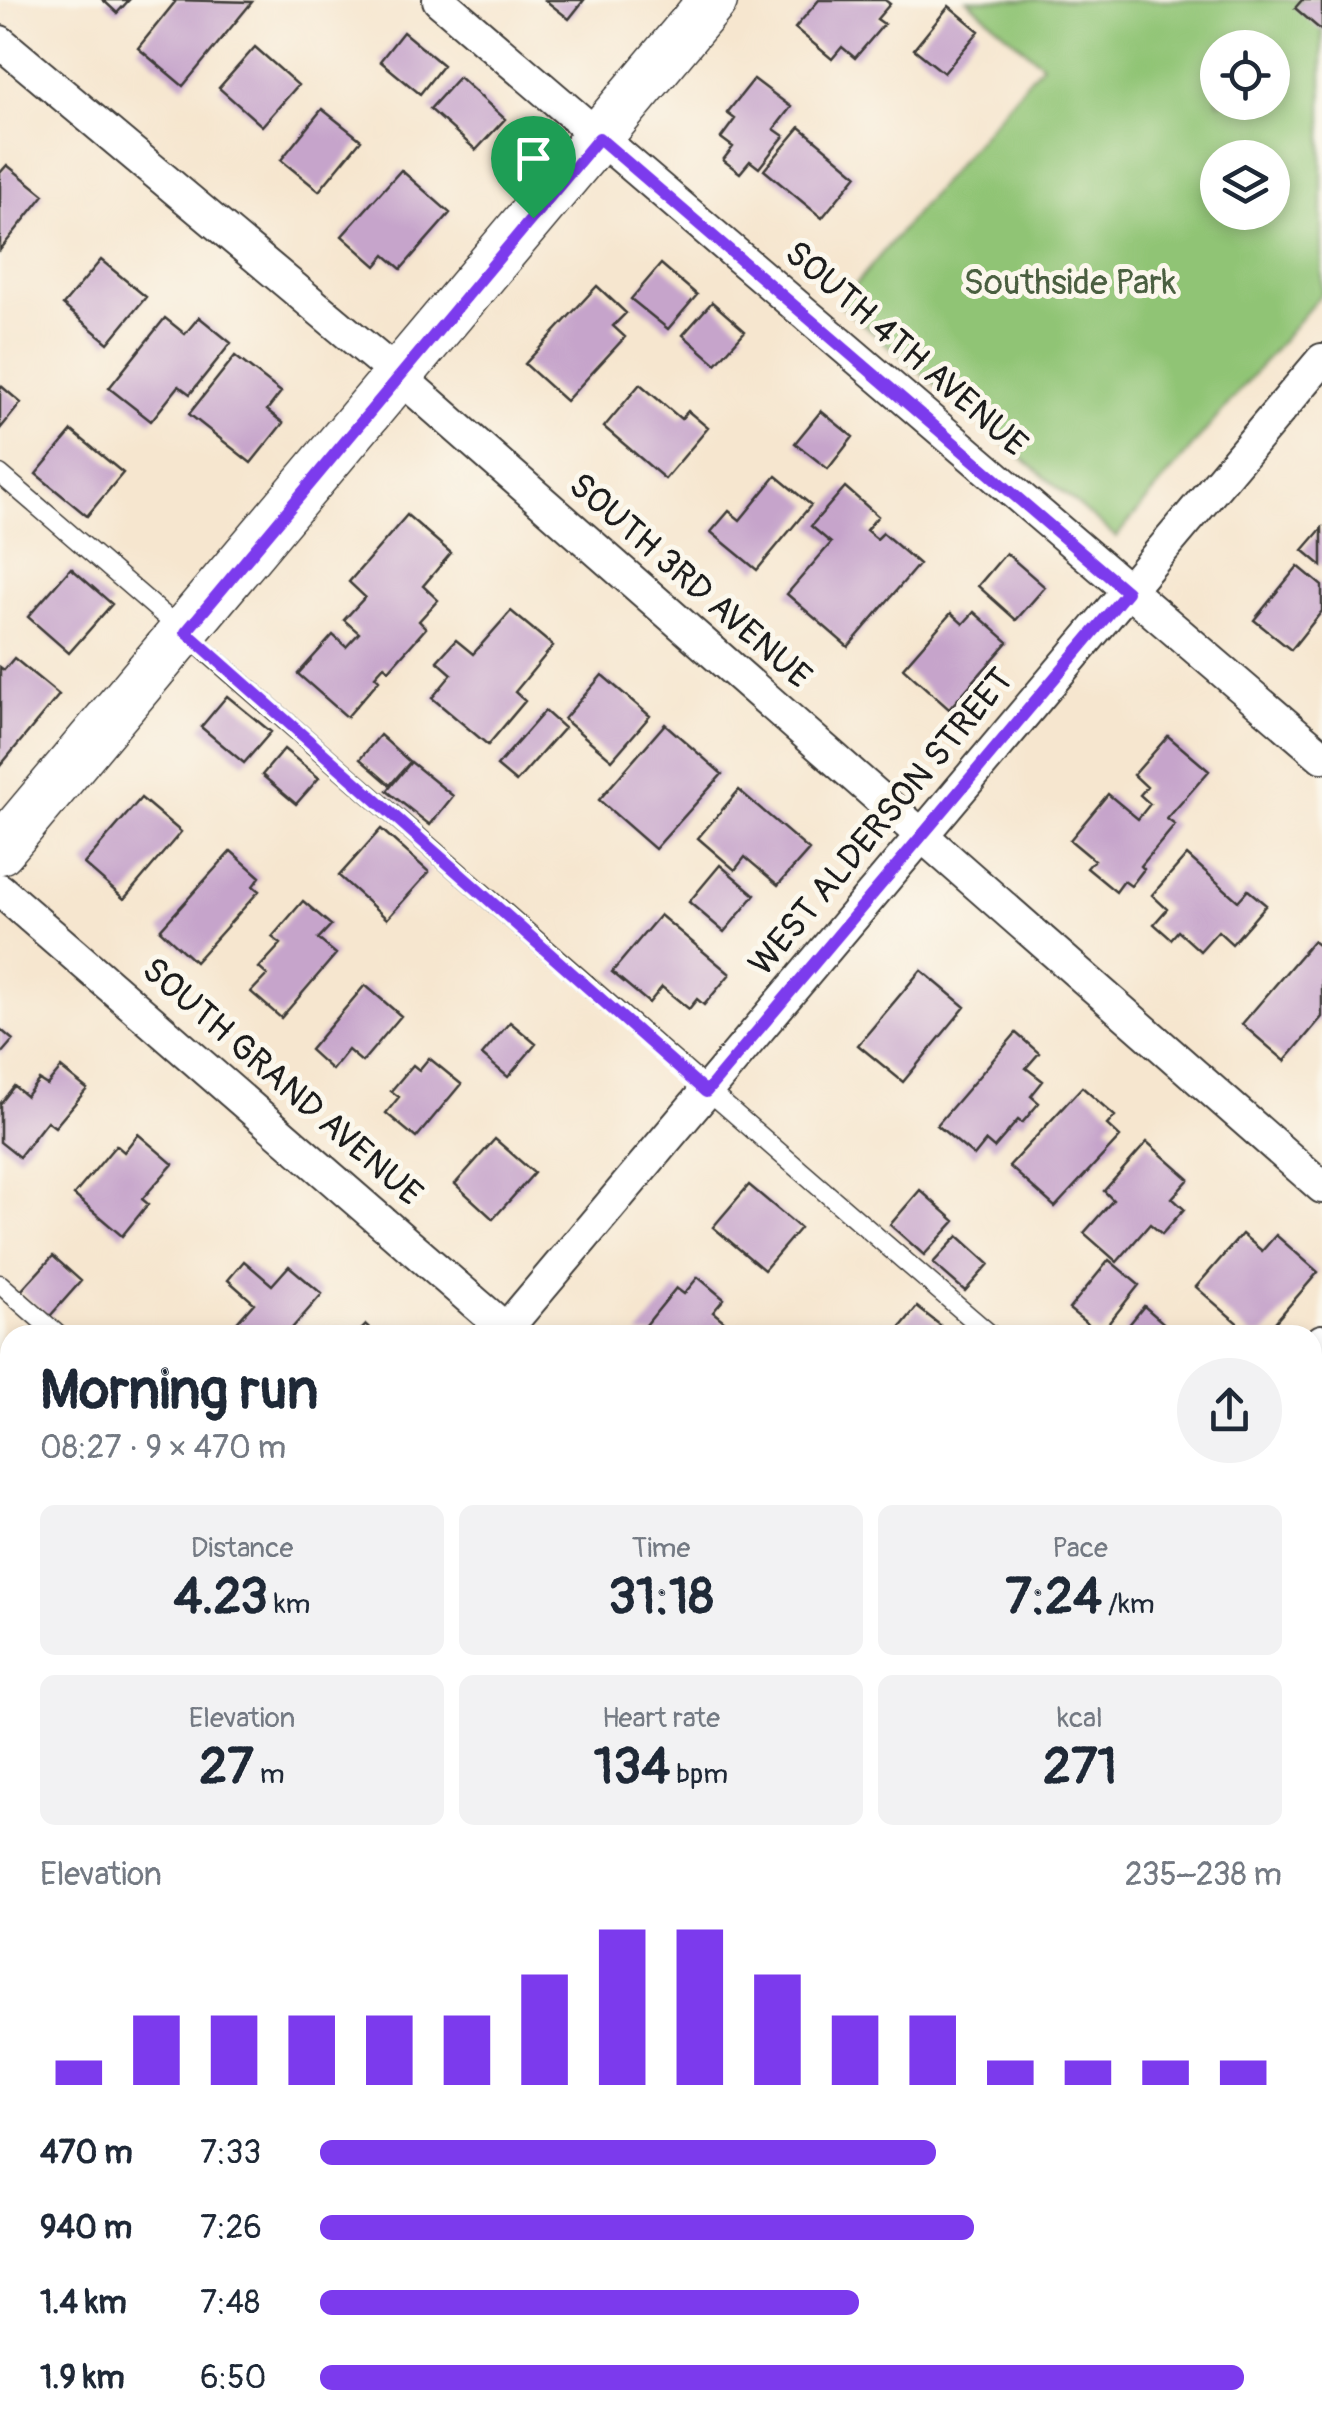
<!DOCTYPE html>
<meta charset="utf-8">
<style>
body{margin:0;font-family:Pangolin,sans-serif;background:#f2f2f3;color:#1f2937;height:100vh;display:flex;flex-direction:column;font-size:38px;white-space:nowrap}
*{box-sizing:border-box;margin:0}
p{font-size:32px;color:#747a83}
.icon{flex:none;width:55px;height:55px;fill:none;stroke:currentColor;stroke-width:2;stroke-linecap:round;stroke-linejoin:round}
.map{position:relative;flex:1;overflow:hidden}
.panel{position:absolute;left:0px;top:1325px;width:1322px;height:1110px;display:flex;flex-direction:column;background:#fff;border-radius:30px 30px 0 0;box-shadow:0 5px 15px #0003}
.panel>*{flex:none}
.tools{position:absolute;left:1200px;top:30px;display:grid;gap:20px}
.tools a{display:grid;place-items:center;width:90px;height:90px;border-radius:50%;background:#fff;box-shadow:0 5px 15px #0003;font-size:50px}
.pin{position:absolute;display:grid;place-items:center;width:85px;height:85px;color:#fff;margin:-102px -42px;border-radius:50% 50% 50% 0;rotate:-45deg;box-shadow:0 0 10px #0007}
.pin .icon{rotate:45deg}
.round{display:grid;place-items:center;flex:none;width:105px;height:105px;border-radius:52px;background:#f2f2f3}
.summary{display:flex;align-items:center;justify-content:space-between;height:170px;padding:0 40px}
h1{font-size:55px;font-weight:800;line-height:75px}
.metrics{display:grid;grid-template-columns:repeat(3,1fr);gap:15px;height:170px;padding:10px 40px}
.metrics div{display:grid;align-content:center;border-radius:15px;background:#f2f2f3;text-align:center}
.metrics b{font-size:50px;font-weight:800}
.metrics small{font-size:28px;font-weight:400}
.metrics p{font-size:28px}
.chart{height:280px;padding:20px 40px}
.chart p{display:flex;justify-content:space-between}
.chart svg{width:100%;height:180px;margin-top:10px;stroke:#7c3aed;stroke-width:6}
ul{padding:0 40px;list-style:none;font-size:32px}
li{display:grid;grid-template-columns:160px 120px 1fr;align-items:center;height:75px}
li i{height:25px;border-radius:12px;background:#7c3aed}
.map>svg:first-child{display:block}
</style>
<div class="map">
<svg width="1322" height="2435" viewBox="0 0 1322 2435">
<rect width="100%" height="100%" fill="#fbf7ec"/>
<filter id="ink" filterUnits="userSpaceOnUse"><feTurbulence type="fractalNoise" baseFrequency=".01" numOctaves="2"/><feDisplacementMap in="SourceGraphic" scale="20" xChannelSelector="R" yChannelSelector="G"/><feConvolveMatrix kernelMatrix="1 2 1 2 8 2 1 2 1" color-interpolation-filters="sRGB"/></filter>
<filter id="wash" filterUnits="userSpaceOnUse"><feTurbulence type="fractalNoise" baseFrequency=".0048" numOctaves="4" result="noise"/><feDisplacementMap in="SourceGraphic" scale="40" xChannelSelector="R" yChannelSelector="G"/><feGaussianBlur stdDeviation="2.25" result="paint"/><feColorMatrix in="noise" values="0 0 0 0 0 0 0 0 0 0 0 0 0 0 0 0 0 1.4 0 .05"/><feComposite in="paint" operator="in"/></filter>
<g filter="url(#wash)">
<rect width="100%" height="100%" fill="#f6e6cf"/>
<path fill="#90c475" stroke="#567048" stroke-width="2.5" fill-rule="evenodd" d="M967 0H1322V293L1116 537 839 304 1042 64ZM1218 48H1272V102H1218ZM1218 158H1272V212H1218Z"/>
<g id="blocks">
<path fill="#c6a4cb" d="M103 0H129L117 13Z
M173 0 252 2 183 86 138 48 175 2Z
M545 0H584L569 19Z
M819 0H885L890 4 877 19 884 24 855 58 842 47 832 59 795 28Z
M1302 0H1322V31L1295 8Z
M949 6 979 31 944 73 914 49Z
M403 32 443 65 420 94 380 61Z
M255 47 298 85 262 126 219 88Z
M459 77 505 119 476 150 430 109Z
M754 79 791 107 774 129 784 136 759 168 750 161 740 173 723 160 733 147 721 138 735 119 727 113Z
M322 109 361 140 319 191 281 160Z
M800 127 857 175 822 218 764 170Z
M7 165 44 195 0 250V173Z
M401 170 450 213 401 269 385 255 376 266 342 236Z
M101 260 146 297 108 343 63 305Z
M661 264 697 295 668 329 631 299Z
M597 286 626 313 613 326 625 337 566 401 525 364Z
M712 302 745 331 716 364 683 335Z
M199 317 231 343 190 394 179 386 151 421 109 388 165 318 185 334Z
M235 356 281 392 267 410 283 423 251 463 189 414Z
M640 384 681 419 688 411 708 428 665 479 604 427Z
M0 385 21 403 0 429Z
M821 411 853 437 828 469 795 443Z
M72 431 123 473 87 516 36 474Z
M776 476 811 505 757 570 711 532 729 511 740 520Z
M845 487 878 516 866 530 877 539 883 533 919 564 848 647 787 594 831 543 811 526Z
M407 515 451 553 423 586 438 600 419 621 426 628 389 670 384 666 375 676 379 680 347 717 298 674 333 635 346 647 359 633 344 620 365 597 349 582Z
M1322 528V566L1303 550Z
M1006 553 1045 587 1016 620 978 586Z
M1298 566 1322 586V611L1291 650 1254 620Z
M71 568 112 604 69 653 28 617Z
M511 611 553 646 515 692 525 701 488 745 432 698 452 674 437 661 456 640 473 654Z
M974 612 1008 642 949 709 903 668 951 613 963 624Z
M14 658 59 695 0 766V667L4 670Z
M602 675 650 716 612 760 564 719Z
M227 696 271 732 244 763 201 727Z
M545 711 564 728 516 782 497 766Z
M665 724 722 774 655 849 599 800Z
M380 735 410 762 390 785 360 759Z
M1168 736 1209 771 1167 819 1175 825 1141 866 1144 869 1131 886 1124 881 1116 892 1087 868 1094 860 1070 840 1108 794 1138 819 1150 804 1140 795 1147 787 1134 775Z
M284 749 319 778 296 804 262 775Z
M411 762 453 796 430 825 387 791Z
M739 790 809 850 778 885 745 857 735 870 698 838Z
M141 798 181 832 124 899 84 864Z
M381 829 429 872 387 919 339 876Z
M231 851 260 877 253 886 259 891 195 962 160 930Z
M1187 855 1238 901 1248 890 1266 905 1232 944 1218 931 1200 951 1178 931 1171 939 1154 924 1167 909 1152 895Z
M720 865 755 895 724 932 689 902Z
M303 901 331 925 318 939 336 954 281 1018 251 992 267 975 259 968 281 944 272 937Z
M660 915 730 974 704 1005 697 999 689 1009 662 987 649 1003 612 972Z
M1313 941 1322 948V1017L1285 1061 1242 1024Z
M921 970 965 1007 903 1082 858 1045Z
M365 985 401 1016 362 1062 348 1050 332 1070 310 1050Z
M510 1022 536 1044 508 1077 482 1055Z
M0 1029 13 1040 0 1055Z
M1016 1033 1039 1053 1026 1068 1043 1081 1031 1096 1039 1103 1022 1123 1018 1120 994 1148 986 1141 974 1156 937 1125Z
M429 1058 461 1084 416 1138 386 1113 399 1097 391 1091 413 1065 419 1070Z
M61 1068 87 1089 55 1127 47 1121 19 1157 0 1142V1104L14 1086 26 1096 39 1080 47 1085Z
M1082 1087 1115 1116 1107 1125 1120 1137 1055 1207 1009 1166Z
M138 1134 173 1164 142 1199 148 1204 122 1236 74 1195 116 1145 124 1152Z
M495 1139 534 1173 493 1219 455 1184Z
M1147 1142 1189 1179 1172 1198 1184 1209 1162 1234 1150 1224 1117 1262 1084 1233 1113 1200 1104 1191Z
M749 1185 800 1228 764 1270 713 1227Z
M920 1190 955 1221 924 1255 890 1225Z
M1242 1234 1262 1251 1276 1235 1318 1272 1264 1335H1251L1196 1287Z
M958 1236 989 1264 965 1291 933 1263Z
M53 1256 81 1281 50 1316 21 1291Z
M1109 1260 1139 1285 1100 1334 1069 1309Z
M244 1261 272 1285 289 1266 322 1294 286 1335H226L254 1303 228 1280Z
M698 1277 724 1299 713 1312 725 1322 715 1335H638L676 1288 684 1294Z
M1144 1306 1168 1327 1161 1335H1129L1124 1331Z
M917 1307 940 1325 932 1335H894Z
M366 1325 377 1335H356Z
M0 1417 10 1426V1442L0 1454Z
M10 1510V1568L0 1559V1521Z
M1312 1741 1322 1749V1768L1312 1780Z
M1322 1804V1896L1312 1888V1816Z
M10 1971V2066L0 2058V1983Z
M1312 2146 1322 2155V2182L1312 2192Z
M10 2411V2425H44L38 2432 42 2435H0V2422Z
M181 2425H202L192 2435H171Z
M573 2425H591L596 2429 600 2425H627L634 2431 631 2435H565Z
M1033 2425H1130L1121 2435H1030L1027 2432Z"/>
</g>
</g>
<g filter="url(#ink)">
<use href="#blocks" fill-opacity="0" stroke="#3d3a37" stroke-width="2.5"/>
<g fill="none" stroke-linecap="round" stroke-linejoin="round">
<defs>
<path id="service" d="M0 474C333 758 658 1051 991 1335
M0 1284 58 1335
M1312 1610 1322 1619
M0 2190 10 2199
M1312 2423 1322 2431
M267 2425 279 2435"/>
<path id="minor" d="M439 0 1322 756
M0 42 400 377 1322 1187
M0 890 512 1335
M501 1335 1322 360
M1312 1353 1322 1341
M1312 2026 1322 2034
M1312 2314 1322 2303
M407 2435 415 2425
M1211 2435 1219 2425"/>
<path id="secondary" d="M0 850 713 0
M0 1715 10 1724
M831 2425 843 2435"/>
</defs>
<use href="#service" stroke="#3d3a37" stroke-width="21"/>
<use href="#minor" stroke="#3d3a37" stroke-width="36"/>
<use href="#secondary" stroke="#3d3a37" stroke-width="51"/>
<use href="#service" stroke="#fff" stroke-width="18"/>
<use href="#minor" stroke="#fff" stroke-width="32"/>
<use href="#secondary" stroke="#fff" stroke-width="48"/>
</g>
</g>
<g fill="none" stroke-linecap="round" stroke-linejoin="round" filter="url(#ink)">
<defs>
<path id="route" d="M599 138 1127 592 706 1092 186 632Z"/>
</defs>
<use href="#route" stroke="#fff" stroke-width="20"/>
<use href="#route" stroke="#7c3aed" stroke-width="12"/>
</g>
<g text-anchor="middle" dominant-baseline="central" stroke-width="10" stroke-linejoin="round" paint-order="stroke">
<g font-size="35" fill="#4a5f40" stroke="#fbf7ec">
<text x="1070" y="283">Southside Park</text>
</g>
<g font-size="35" fill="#1c1c1c" stroke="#fbf7ec">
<text transform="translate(906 349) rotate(41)">SOUTH 4TH AVENUE</text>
<text transform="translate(690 581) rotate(41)">SOUTH 3RD AVENUE</text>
<text transform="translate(881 822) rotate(-50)">WEST ALDERSON STREET</text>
<text transform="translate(282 1082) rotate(41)">SOUTH GRAND AVENUE</text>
</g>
</g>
</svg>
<div class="tools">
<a><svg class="icon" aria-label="locate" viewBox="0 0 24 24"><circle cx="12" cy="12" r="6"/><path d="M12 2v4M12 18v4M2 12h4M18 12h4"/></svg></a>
<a><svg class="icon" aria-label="layers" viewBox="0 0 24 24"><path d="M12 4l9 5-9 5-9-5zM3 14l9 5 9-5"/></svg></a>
</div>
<div class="pin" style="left:533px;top:218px;background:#1e9e55"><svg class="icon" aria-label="arrive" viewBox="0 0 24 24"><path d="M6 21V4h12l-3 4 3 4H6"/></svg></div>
<section class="panel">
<div class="summary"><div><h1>Morning run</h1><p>08:27 · 9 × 470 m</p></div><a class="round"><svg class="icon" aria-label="share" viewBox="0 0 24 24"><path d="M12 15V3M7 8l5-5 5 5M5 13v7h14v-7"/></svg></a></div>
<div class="metrics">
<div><p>Distance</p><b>4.23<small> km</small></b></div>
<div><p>Time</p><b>31:18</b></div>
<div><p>Pace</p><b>7:24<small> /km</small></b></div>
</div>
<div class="metrics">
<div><p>Elevation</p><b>27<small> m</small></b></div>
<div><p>Heart rate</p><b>134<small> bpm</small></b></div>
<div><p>kcal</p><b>271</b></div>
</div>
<div class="chart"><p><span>Elevation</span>235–238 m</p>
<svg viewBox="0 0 160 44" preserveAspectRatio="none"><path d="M5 44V38M15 44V27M25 44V27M35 44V27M45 44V27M55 44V27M65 44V17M75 44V6M85 44V6M95 44V17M105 44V27M115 44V27M125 44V38M135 44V38M145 44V38M155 44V38"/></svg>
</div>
<ul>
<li><b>470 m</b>7:33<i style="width:64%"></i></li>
<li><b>940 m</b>7:26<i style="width:68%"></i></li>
<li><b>1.4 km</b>7:48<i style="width:56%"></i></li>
<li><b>1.9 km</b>6:50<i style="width:96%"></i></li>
</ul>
</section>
</div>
